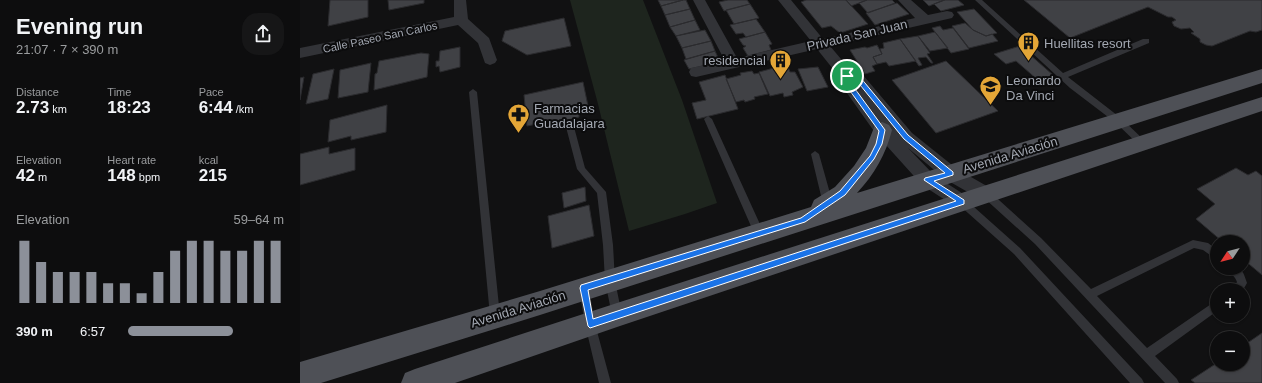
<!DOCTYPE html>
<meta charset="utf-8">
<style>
body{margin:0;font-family:Arial,sans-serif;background:#161617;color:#f1f3f6;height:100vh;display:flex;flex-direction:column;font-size:15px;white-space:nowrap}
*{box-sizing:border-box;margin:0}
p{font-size:13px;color:#9a9c9e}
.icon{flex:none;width:22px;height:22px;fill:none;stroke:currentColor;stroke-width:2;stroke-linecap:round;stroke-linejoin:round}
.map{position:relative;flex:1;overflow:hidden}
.drawer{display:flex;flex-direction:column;background:#0d0d0e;width:300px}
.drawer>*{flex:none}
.needle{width:26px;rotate:234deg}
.fabs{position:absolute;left:910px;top:235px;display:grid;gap:8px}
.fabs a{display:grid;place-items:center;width:40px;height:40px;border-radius:50%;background:#0d0d0e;box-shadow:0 1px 3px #0004,0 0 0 1px #2d2d2e;font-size:20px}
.pin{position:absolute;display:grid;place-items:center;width:34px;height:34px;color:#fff;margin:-17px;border:2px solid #fff;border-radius:50%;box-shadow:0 1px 4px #0007}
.round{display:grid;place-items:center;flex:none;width:42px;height:42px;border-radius:16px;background:#161617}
.summary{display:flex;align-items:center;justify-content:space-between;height:68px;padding:0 16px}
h1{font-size:22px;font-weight:800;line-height:30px}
.metrics{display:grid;grid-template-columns:repeat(3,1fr);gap:6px;height:68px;padding:4px 16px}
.metrics div{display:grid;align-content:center}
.metrics b{font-size:17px;font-weight:800}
.metrics small{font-size:11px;font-weight:400}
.metrics p{font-size:11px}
.chart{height:112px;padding:8px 16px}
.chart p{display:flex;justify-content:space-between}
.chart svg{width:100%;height:72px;margin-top:4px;stroke:#8c9099;stroke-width:6}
ul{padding:0 16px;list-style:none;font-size:13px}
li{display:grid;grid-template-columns:64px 48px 1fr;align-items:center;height:30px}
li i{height:10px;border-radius:5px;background:#8c9099}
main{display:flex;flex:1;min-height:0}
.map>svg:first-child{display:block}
</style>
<main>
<section class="drawer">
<div class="summary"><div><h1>Evening run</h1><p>21:07 · 7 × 390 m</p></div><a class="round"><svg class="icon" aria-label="share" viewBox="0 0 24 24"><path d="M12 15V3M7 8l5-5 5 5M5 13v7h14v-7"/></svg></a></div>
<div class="metrics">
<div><p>Distance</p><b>2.73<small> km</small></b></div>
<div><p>Time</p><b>18:23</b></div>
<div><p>Pace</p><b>6:44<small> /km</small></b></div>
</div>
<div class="metrics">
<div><p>Elevation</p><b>42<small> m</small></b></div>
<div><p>Heart rate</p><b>148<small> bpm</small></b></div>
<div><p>kcal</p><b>215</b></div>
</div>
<div class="chart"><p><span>Elevation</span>59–64 m</p>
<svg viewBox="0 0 160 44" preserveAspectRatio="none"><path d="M5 44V6M15 44V19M25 44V25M35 44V25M45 44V25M55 44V32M65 44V32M75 44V38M85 44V25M95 44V12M105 44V6M115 44V6M125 44V12M135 44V12M145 44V6M155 44V6"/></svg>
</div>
<ul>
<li><b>390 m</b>6:57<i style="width:67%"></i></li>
</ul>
</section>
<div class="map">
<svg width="962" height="383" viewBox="0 0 962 383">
<rect width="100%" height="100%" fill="#111112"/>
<path fill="#1e251e" d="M270 0H343L382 100 417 203 385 214 329 231 298 104Z"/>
<path fill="#404145" stroke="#2b2b2e" d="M30 0H68V17L28 26Z
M88 0H124V3L89 10Z
M358 0H383L361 6Z
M383 0H386L390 9 365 15 361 6Z
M428 0H447L450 4 424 11 419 2Z
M506 0H546L568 24 540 33 531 26 522 28 501 2Z
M546 0H567L551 6Z
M567 0H592L595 3 568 13 559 3Z
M623 0H644L629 6Z
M645 0H658L664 5 641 11 634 4Z
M724 0H962V30L956 32 950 31 912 46 906 45 900 42V39L891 33 894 32 890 28 881 29 874 26 872 22 876 20 872 17H868L848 7 770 38Z
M597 3 609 14 575 25 566 13Z
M450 4 459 18 434 24 426 10Z
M390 9 395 20 370 27 365 15Z
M674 9 697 33 686 36 673 30 657 12Z
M264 18 271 46 227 55 202 41 205 31Z
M456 19 465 32 446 37 443 33 436 34 430 25Z
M395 20 400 30 376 36 370 27Z
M665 23 673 30 686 36 692 34 698 41 669 48 652 26Z
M640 26 643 30 653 28 669 49 651 53 632 28Z
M405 30 411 41 382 48 376 36Z
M465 32 472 44 469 45 471 50 448 56 443 48 446 46 443 45 439 39Z
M635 32 648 48 630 51 618 36Z
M618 36 630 53 627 54 633 63H631L626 57 618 58 622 65 619 66 600 39Z
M600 39 616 61 589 66 586 62 577 64 573 57 582 54 580 49 584 48 583 43Z
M411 41 415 51 386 59 382 48Z
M577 45 582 54 573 57 577 64 572 66 575 71 565 74 550 50 565 47 567 48Z
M720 46 753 75 739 81 716 61 706 64 694 54Z
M160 47V67L140 72 139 66 136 67V61H139L140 51Z
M415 51 420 62 389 69 384 60Z
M121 53 129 54 127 77 74 90 75 74 77 73 79 61Z
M481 60 483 66 487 65 490 72H495L503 87 492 92 493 95 484 97 483 93 470 96 459 72 474 68 471 62Z
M646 61 698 111 636 133 592 80Z
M71 63 68 92 38 98 40 70Z
M518 67 528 87 507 91 498 69Z
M34 69 28 99 6 104 13 74Z
M452 71 454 74 459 73 468 94 454 97 455 99 445 102 444 100 436 102 426 79 441 75 440 73Z
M425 75 438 109 397 119 392 103 406 100 399 82Z
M4 77 0 100V78Z
M283 82 288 106 279 108V117L244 126 242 123 227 126 224 95Z
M87 105 86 132 51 140V136L28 142 30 120Z
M29 147V154L55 148V170L0 185V154Z
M936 168 948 175 956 171 962 176V275L943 259V242H923L896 219 915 204 897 189Z
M285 187 286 201 264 208 262 193Z
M289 205 294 236 252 248 248 216Z
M962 333V383H895L891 380 917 363 943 364V346Z"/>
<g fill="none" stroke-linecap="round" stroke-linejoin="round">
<path fill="#323337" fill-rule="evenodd" d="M675 0H682L763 73 843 39H849V43L768 77 822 119 846 142 847 144 846 146H840L816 123 770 88Z
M173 89 177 92 200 316 199 320 195 321 191 320 190 316 169 92Z
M408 116 412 119 464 233 462 236 459 237 456 236 454 233 404 119Z
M270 124 274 127 285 168 306 192 313 245 315 281 322 315 321 319 317 320 313 319 312 315 305 281 303 245 297 193 277 169 266 127Z
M515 151 519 154 533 204 531 207H525L523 204 511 154Z
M686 190 689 191 741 238 791 289 893 240 908 243 917 250V260L903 250 894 248 797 296 847 348 917 300V311L855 356 877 379 879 383H865L735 244 683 197 681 194 683 191Z
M662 198 665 199 720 248 842 379 844 383H830L714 254 659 205 657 202 659 199Z
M926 268C942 268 942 268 947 283L943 290H932L937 282C935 275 929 274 926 268Z
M284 284 288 286 289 289 295 324 311 383H299L285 324 279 289 280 286Z"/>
<path fill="#323337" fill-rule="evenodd" d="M154 0H166L168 19 189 38 197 60 195 63 190 65 185 63 178 43 158 25 0 58V48L154 17Z
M393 0H405L437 58 511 41 478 0H491L523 39 615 18 598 0H611L628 15 647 11 652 12 654 15 652 18 530 46 552 72 563 75 612 133 657 169 692 189 695 194 692 199 686 201 680 199 645 179 608 148 634 175 668 197 671 202 668 207 662 209 656 207 622 185 576 134 542 86 540 82 541 79 517 49 396 77 391 76 389 72 391 68 425 61Z"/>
<path fill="#4e5056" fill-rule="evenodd" d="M962 69V83L240 315 21 383H0V362L240 291 511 207 514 200 535 187 554 166 566 148 575 125 582 122 589 125 592 130C586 154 574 175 557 193Z
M962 97V111L317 327 155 383H101L105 373 115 369 317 303Z"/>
</g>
<path fill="#1a73e8" stroke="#fff" fill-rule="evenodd" d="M545 74 560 77 608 135 653 172V175L634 181 664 200V204L290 328 288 326 280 288 281 285 501 218 540 191 570 156 576 144 579 131 545 84ZM550 78 556 80 604 139 645 173 625 178 624 180 656 201 293 319 288 290 505 222 545 195 574 159 582 144 585 130 550 82Z"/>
<defs>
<symbol id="building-pin" viewBox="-11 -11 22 30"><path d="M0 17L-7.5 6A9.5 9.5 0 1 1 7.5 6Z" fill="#e4a637" stroke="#0c0c0d"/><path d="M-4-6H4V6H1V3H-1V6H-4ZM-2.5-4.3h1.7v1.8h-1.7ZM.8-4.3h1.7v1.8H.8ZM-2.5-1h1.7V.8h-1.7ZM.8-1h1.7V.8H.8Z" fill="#111"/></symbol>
<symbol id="school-pin" viewBox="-11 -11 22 30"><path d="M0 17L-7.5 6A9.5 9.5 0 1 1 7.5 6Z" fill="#e4a637" stroke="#0c0c0d"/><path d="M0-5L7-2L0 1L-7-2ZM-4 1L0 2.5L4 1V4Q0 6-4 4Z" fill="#111"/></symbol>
<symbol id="pharmacy-pin" viewBox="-11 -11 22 30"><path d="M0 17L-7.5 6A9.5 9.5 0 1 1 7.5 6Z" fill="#e4a637" stroke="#0c0c0d"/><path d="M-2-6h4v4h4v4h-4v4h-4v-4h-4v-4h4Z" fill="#111"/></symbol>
</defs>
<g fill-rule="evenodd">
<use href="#building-pin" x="716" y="30" width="25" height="34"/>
<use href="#building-pin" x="468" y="48" width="25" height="34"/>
<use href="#school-pin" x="678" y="74" width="25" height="34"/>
<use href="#pharmacy-pin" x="206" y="102" width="25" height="34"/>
</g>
<g text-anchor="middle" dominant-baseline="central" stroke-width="4" stroke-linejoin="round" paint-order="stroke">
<g font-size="11" fill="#a3a8b2" stroke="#0c0c0d">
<text transform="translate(80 37) rotate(-12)">Calle Paseo San Carlos</text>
</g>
<g font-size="13" fill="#a3a8b2" stroke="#0c0c0d">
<text transform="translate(557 35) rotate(-13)">Privada San Juan</text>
<text transform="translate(710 155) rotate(-17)">Avenida Aviación</text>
<text transform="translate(218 309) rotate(-17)">Avenida Aviación</text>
</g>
<g font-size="13" fill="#a3a8b2" stroke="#0c0c0d" text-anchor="start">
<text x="744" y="43">Huellitas resort</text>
<text x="466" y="60" text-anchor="end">residencial</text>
<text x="706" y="80">Leonardo<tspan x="706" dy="15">Da Vinci</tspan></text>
<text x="234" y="108">Farmacias<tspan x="234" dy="15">Guadalajara</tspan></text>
</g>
</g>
</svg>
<div class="fabs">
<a><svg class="needle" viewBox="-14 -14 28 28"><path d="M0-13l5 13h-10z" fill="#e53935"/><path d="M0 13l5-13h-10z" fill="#9a9c9e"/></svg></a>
<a>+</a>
<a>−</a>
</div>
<div class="pin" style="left:547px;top:76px;background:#1e9e55"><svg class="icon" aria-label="arrive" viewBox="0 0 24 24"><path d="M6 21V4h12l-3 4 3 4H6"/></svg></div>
</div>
</main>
